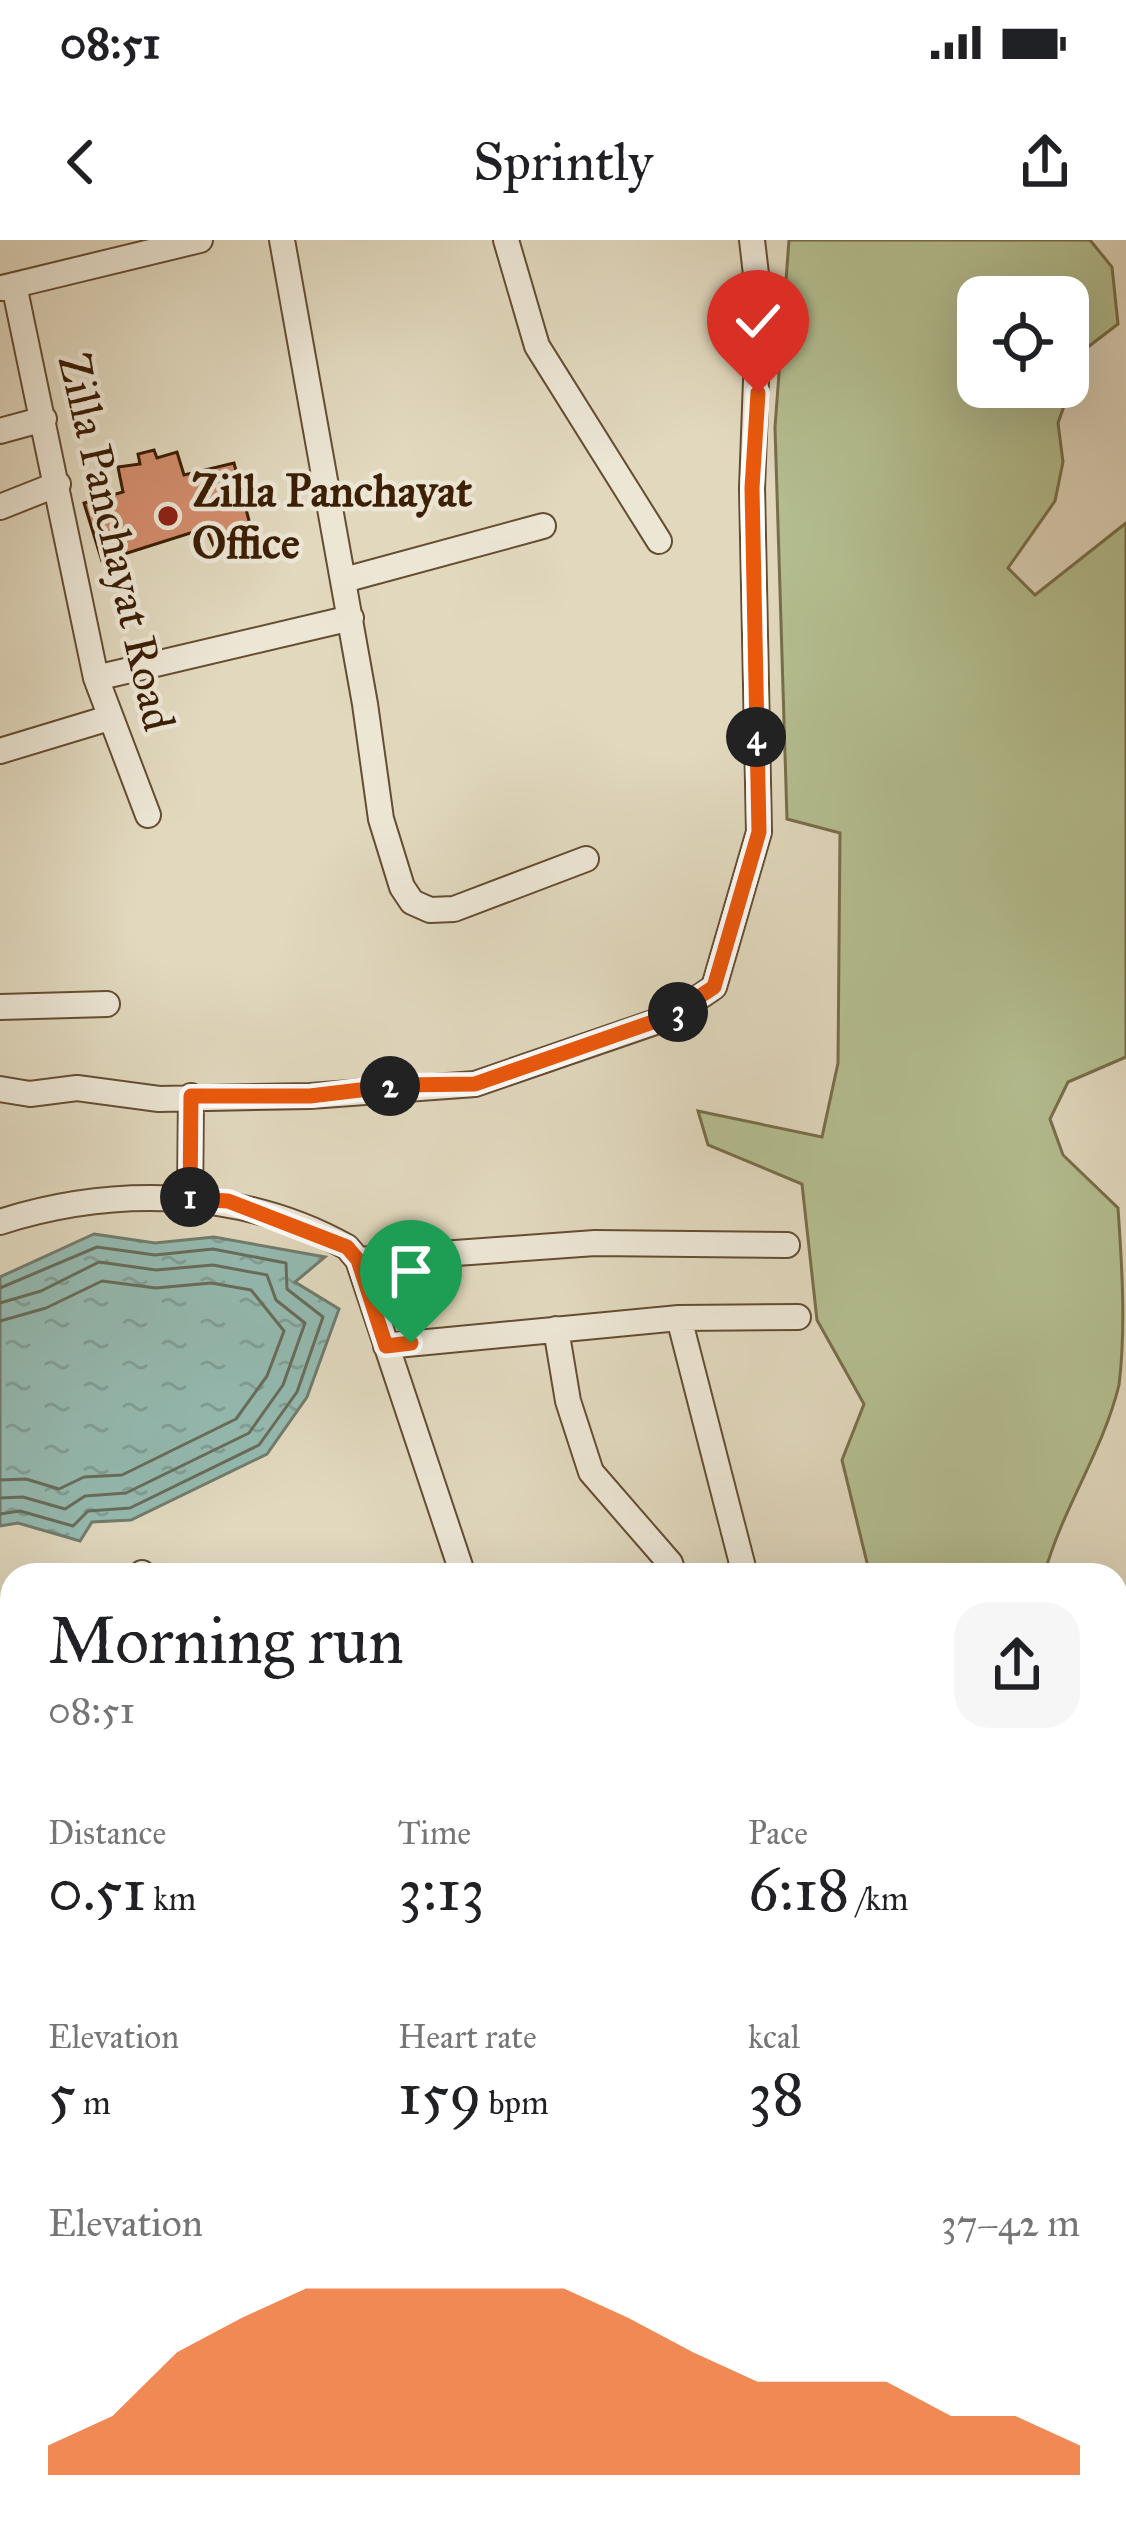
<!DOCTYPE html>
<meta charset="utf-8">
<style>
body{margin:0;font-family:"IM FELL Great Primer",serif;background:#f6f6f6;color:#202124;height:100vh;display:flex;flex-direction:column;font-size:45px;white-space:nowrap}
*{box-sizing:border-box;margin:0}
p{font-size:39px;color:#757577}
.icon{flex:none;width:66px;height:66px;fill:none;stroke:currentColor;stroke-width:2;stroke-linecap:round;stroke-linejoin:round}
.map{position:relative;flex:1;overflow:hidden}
.drawer{position:absolute;left:0px;top:1323px;width:1128px;height:975px;display:flex;flex-direction:column;background:#fff;border-radius:36px 36px 0 0;box-shadow:0 12px 48px #0002}
.drawer>*{flex:none}
.buttons{position:absolute;left:957px;top:36px;display:grid;gap:24px}
.buttons a{display:grid;place-items:center;width:132px;height:132px;border-radius:24px;background:#fff;box-shadow:0 12px 48px #0002;font-size:60px}
.pin{position:absolute;display:grid;place-items:center;width:102px;height:102px;color:#fff;margin:-123px -51px;border-radius:50% 50% 50% 0;rotate:-45deg;box-shadow:0 0 12px #0007}
.pin .icon{rotate:45deg}
.km{position:absolute;width:60px;height:60px;margin:-30px;border-radius:50%;background:#222;color:#fff;font-size:33px;line-height:60px;text-align:center}
.round{display:grid;place-items:center;flex:none;width:126px;height:126px;border-radius:36px;background:#f6f6f6}
.overview{display:flex;align-items:center;justify-content:space-between;height:204px;padding:0 48px}
h1{font-size:66px;font-weight:600;line-height:90px}
.metrics{display:grid;grid-template-columns:repeat(3,1fr);gap:18px;height:204px;padding:12px 48px}
.metrics div{display:grid;align-content:center}
.metrics b{font-size:60px;font-weight:600}
.metrics small{font-size:33px;font-weight:400}
.metrics p{font-size:33px}
.chart{height:336px;padding:24px 48px}
.chart p{display:flex;justify-content:space-between}
.chart svg{width:100%;height:216px;margin-top:12px;fill:#ea580c;opacity:.7}
.status{display:flex;justify-content:space-between;align-items:center;height:84px;padding:0 60px;background:#fff;direction:ltr}
.status svg{height:33px;fill:currentColor}
header{display:flex;justify-content:space-between;align-items:center;height:156px;padding:0 48px;background:#fff;font-size:54px;font-weight:600}
.map>svg:first-child{display:block}
</style>
<div class="status"><b>08:51</b><svg viewBox="0 0 49 12"><path d="M0 12V9h3v3zM5 12V6h3v6zM10 12V3h3v9zM15 12V0h3v12zM26 1h20v11H26zM47 4h2v5h-2z"/></svg></div>
<header><svg class="icon" aria-label="back" viewBox="0 0 24 24"><path d="M15 5l-7 7 7 7"/></svg>Sprintly<svg class="icon" aria-label="share" viewBox="0 0 24 24"><path d="M12 15V3M7 8l5-5 5 5M5 13v7h14v-7"/></svg></header>
<div class="map">
<svg width="1126" height="2297" viewBox="0 0 1126 2297">
<defs>
<pattern id="water-ripples" width="26" height="14" patternUnits="userSpaceOnUse" patternTransform="scale(3)"><rect width="26" height="14" fill="#94bab1"/><path d="M2 4q2-2 4 0t4 0M15 11q2-2 4 0t4 0" fill="none" stroke="#809f97"/></pattern>
</defs>
<rect width="100%" height="100%" fill="#e1d8be"/>
<filter id="stains"><feTurbulence type="fractalNoise" baseFrequency=".00167" numOctaves="4"/><feColorMatrix values="0 0 0 0 .2 0 0 0 0 .09 0 0 0 0 .02 0 0 0 .5 -.17"/></filter>
<radialGradient id="worn" r=".72"><stop offset=".6" stop-color="#630" stop-opacity="0"/><stop offset="1" stop-color="#630" stop-opacity=".3"/></radialGradient>
<path fill="#b4be90" stroke="#786e4a" stroke-width="3" fill-rule="evenodd" d="M789 0H1090L1112 27 1118 84 1084 110 1058 183 1063 222 1055 261 1008 328 1035 355 1126 283V817L1068 842 1050 879 1063 915 1118 968C1122 1025 1126 1089 1119 1145 1103 1211 1062 1269 1044 1335H870L842 1220 864 1164 817 1080 802 944 708 905 698 871 822 897 838 823 840 593 787 579 775 187ZM978 57H1068V147H978Z"/>
<path fill="url(#water-ripples)" stroke="#717c6c" stroke-width="3" d="M94 994 155 1003 214 997 325 1017 295 1042 339 1069 307 1157 267 1214 131 1280 92 1282 80 1301 18 1283 0 1286V1037Z"/>
<g fill="none" stroke-linecap="round" stroke-linejoin="round">
<path stroke="#686c5a" stroke-width="3" d="M0 1048 97 1007 155 1015 213 1009 286 1023 287 1049 323 1077 297 1152 259 1205 130 1268 88 1271 73 1286 20 1271 0 1274
M0 1063 41 1051 99 1022 156 1030 213 1025 267 1035 276 1060 305 1083 283 1145 249 1193 126 1253 85 1256 65 1269 23 1257 0 1258
M0 1081 46 1068 102 1041 156 1048 211 1043 251 1050 284 1091 267 1136 236 1179 122 1235 84 1237 59 1249 26 1239 0 1240"/>
</g>
<path fill="#d38d6d" stroke="#3c1f04" stroke-width="3" d="M154 210 157 218 177 212 184 235 234 223 253 296 215 309 206 288 102 321 84 263 123 252 118 227 140 224 138 214Z"/>
<g fill="none" stroke-linecap="round" stroke-linejoin="round">
<defs>
<path id="street" d="M282 0 365 464 381 579 402 647 412 662 430 670 454 669 586 619
M506 0 537 106 659 301
M14 45 96 438 148 575
M2 48 200 0
M0 191 44 179
M0 267 58 244
M344 340 543 286
M96 438 351 378
M0 511 109 478
M0 767 107 764
M0 849 30 854 77 848 159 859 310 856 475 844 670 777 714 747 759 592 752 248 759 60 752 0
M190 959 191 856
M0 982C113 946 242 948 347 1007L358 1020 463 1335
M358 1020 595 1003 787 1005
M679 1078 798 1077
M556 1089 568 1161 591 1232 670 1323 674 1335
M386 1106 679 1078 745 1335
M142 1335V1333
M0 1805 12 1806
M1116 1850 1126 1861
M1116 1955 1126 1966
M0 2230 12 2231
M411 2286 439 2297
M935 2286 943 2297
M45 2297 46 2286
M151 2297 152 2286
M255 2297V2286
M351 2297V2286"/>
<path id="secondary" d="M0 1662 12 1667
M1116 2110 1126 2111"/>
</defs>
<use href="#street" stroke="#654d32" stroke-width="28"/>
<use href="#secondary" stroke="#3c1f04" stroke-width="38"/>
<use href="#street" stroke="#ece6d5" stroke-width="24"/>
<use href="#secondary" stroke="#ece6d5" stroke-width="33"/>
</g>
<g fill="none" stroke-linecap="round" stroke-linejoin="round">
<defs>
<path id="route" d="M411 1103 386 1106 358 1020 347 1007 228 961 190 959 191 856H310L402 845 475 844 670 776 714 747 759 592 752 248 758 153"/>
</defs>
<use href="#route" stroke="#fff" stroke-width="24"/>
<use href="#route" stroke="#ea580c" stroke-width="15"/>
</g>
<circle fill="#8f2418" stroke="#ece6d5" stroke-width="4.5" cx="168" cy="276" r="12"/>
<g text-anchor="middle" dominant-baseline="central" stroke-width="9" stroke-linejoin="round" paint-order="stroke">
<g font-size="45" font-weight="bold" fill="#3c1f04" stroke="#ece6d5" text-anchor="start">
<text x="192" y="250">Zilla Panchayat<tspan x="192" dy="52">Office</tspan></text>
</g>
<g font-size="45" fill="#3c1f04" stroke="#ece6d5">
<text transform="translate(117 302) rotate(77)">Zilla Panchayat Road</text>
</g>
</g>
<rect width="100%" height="100%" filter="url(#stains)"/>
<rect width="100%" height="100%" fill="url(#worn)"/>
</svg>
<div class="buttons">
<a><svg class="icon" aria-label="locate" viewBox="0 0 24 24"><circle cx="12" cy="12" r="6"/><path d="M12 2v4M12 18v4M2 12h4M18 12h4"/></svg></a>
</div>
<div class="pin" style="left:411px;top:1103px;background:#1e9e55"><svg class="icon" aria-label="arrive" viewBox="0 0 24 24"><path d="M6 21V4h12l-3 4 3 4H6"/></svg></div>
<div class="pin" style="left:758px;top:153px;background:#d93025"><svg class="icon" aria-label="check" viewBox="0 0 24 24"><path d="M5 12l5 5 9-10"/></svg></div>
<b class="km" style="left:190px;top:957px">1</b>
<b class="km" style="left:390px;top:846px">2</b>
<b class="km" style="left:678px;top:772px">3</b>
<b class="km" style="left:756px;top:497px">4</b>
<section class="drawer">
<div class="overview"><div><h1>Morning run</h1><p>08:51</p></div><a class="round"><svg class="icon" aria-label="share" viewBox="0 0 24 24"><path d="M12 15V3M7 8l5-5 5 5M5 13v7h14v-7"/></svg></a></div>
<div class="metrics">
<div><p>Distance</p><b>0.51<small> km</small></b></div>
<div><p>Time</p><b>3:13</b></div>
<div><p>Pace</p><b>6:18<small> /km</small></b></div>
</div>
<div class="metrics">
<div><p>Elevation</p><b>5<small> m</small></b></div>
<div><p>Heart rate</p><b>159<small> bpm</small></b></div>
<div><p>kcal</p><b>38</b></div>
</div>
<div class="chart"><p><span>Elevation</span>37–42 m</p>
<svg viewBox="0 0 160 44" preserveAspectRatio="none"><path d="M0 44V38L10 32L20 19L30 12L40 6L50 6L60 6L70 6L80 6L90 12L100 19L110 25L120 25L130 25L140 32L150 32L160 38V44z"/></svg>
</div>
</section>
</div>
